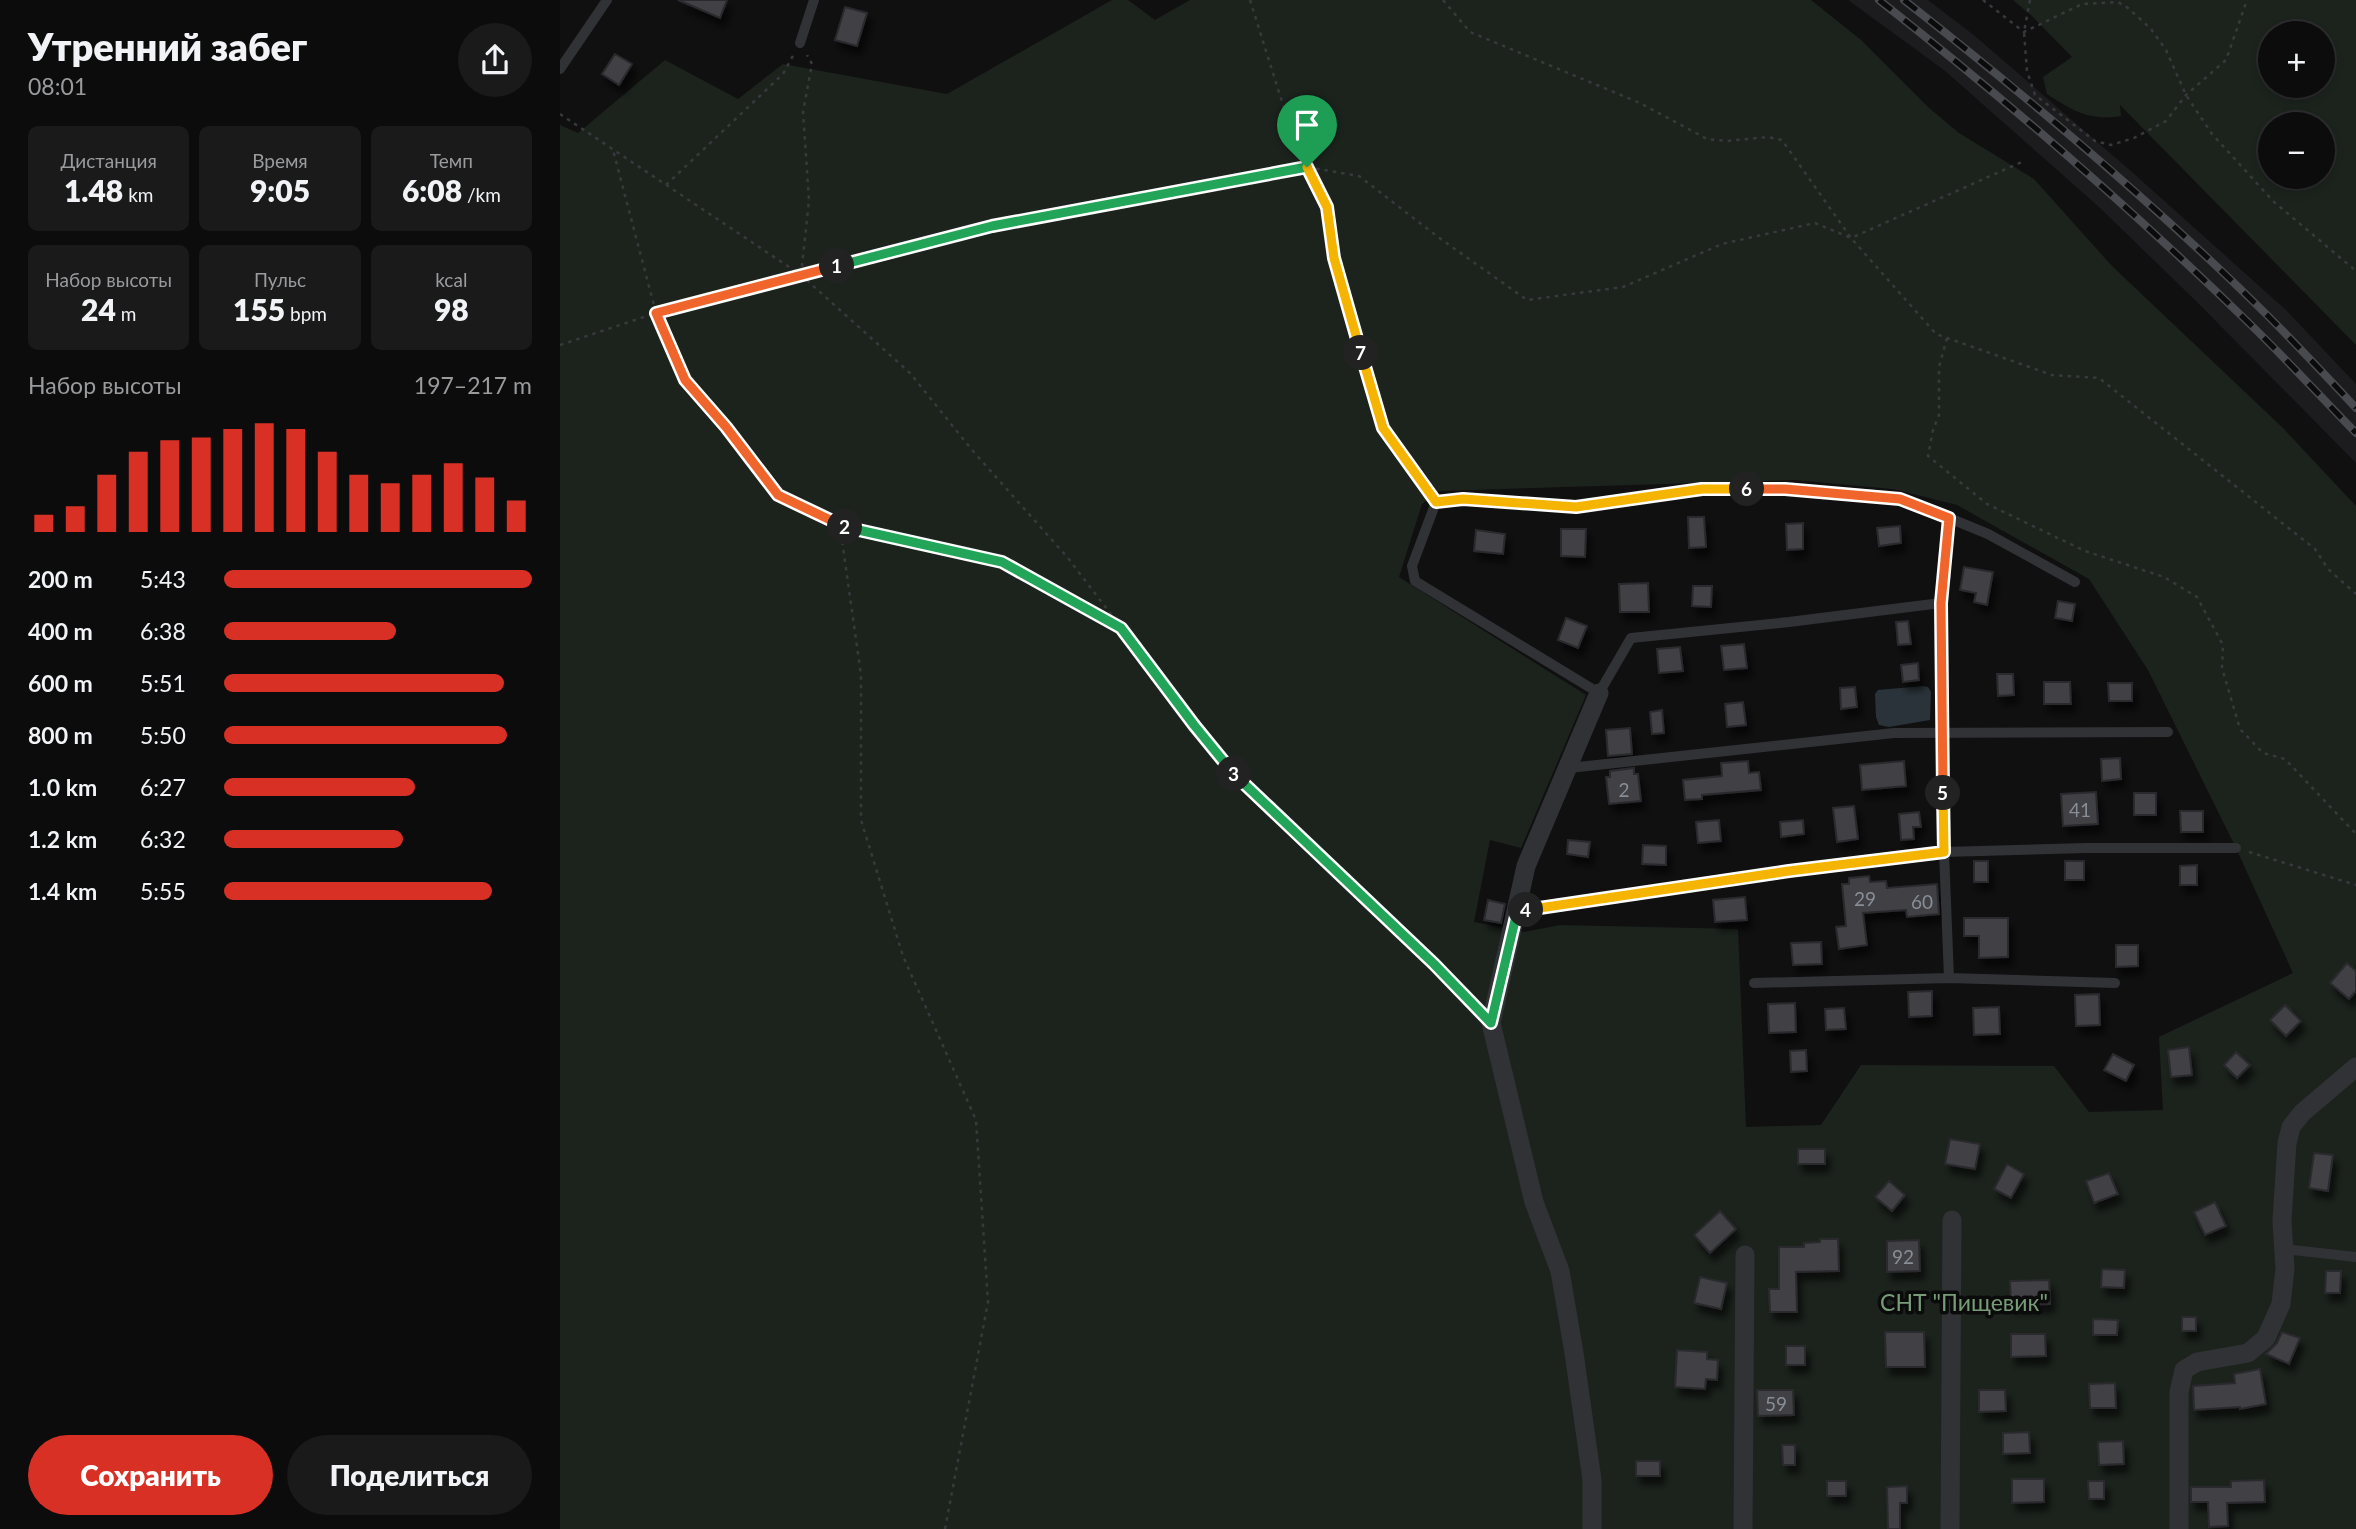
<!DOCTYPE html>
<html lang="ru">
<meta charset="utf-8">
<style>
body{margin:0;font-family:Lato,sans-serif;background:#1a1a1b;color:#f1f3f6;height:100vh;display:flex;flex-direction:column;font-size:26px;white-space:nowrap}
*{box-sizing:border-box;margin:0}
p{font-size:23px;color:#9a9b9d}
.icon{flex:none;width:38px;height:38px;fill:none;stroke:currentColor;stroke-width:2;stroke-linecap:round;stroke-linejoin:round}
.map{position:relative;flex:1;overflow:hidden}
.side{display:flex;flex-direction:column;background:#0c0c0d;width:560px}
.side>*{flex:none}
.fabs{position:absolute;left:1698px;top:21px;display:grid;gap:14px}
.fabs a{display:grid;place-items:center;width:77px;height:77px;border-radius:50%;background:#0c0c0d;box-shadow:0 4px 10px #0003,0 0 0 2px #2c2c2e;font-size:35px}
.pin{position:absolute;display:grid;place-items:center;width:60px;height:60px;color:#fff;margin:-72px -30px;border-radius:50% 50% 50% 0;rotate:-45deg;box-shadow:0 0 7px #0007}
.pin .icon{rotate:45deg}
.km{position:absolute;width:35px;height:35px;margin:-18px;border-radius:50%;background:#222;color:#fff;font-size:19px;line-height:35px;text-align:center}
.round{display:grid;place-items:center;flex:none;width:74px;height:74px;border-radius:37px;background:#1a1a1b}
.headline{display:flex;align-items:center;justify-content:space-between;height:119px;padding:0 28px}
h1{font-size:38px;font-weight:800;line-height:52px}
.metrics{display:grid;grid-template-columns:repeat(3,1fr);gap:10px;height:119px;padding:7px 28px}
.metrics div{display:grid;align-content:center;border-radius:10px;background:#1a1a1b;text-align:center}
.metrics b{font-size:30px;font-weight:800}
.metrics small{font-size:19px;font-weight:400}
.metrics p{font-size:19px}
.chart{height:196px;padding:14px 28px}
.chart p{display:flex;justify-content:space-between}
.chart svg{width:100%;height:126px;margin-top:7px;stroke:#d93025;stroke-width:6}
.action{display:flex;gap:14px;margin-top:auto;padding:14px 28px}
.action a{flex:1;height:80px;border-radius:42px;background:#d93025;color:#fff;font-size:28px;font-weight:800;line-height:80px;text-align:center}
.action a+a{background:#1a1a1b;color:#f1f3f6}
ul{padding:0 28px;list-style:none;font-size:23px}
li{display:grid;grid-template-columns:112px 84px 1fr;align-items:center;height:52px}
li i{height:18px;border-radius:9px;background:#d93025}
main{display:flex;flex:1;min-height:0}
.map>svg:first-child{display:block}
</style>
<main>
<section class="side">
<div class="headline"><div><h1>Утренний забег</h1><p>08:01</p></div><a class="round"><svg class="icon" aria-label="share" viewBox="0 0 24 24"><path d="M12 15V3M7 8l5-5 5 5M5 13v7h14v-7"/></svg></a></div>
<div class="metrics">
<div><p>Дистанция</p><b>1.48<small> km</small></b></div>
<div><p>Время</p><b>9:05</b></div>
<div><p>Темп</p><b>6:08<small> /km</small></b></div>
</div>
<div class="metrics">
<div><p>Набор высоты</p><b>24<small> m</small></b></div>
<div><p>Пульс</p><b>155<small> bpm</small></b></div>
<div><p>kcal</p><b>98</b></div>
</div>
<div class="chart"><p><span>Набор высоты</span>197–217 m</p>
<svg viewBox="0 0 160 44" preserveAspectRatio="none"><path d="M5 44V38M15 44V35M25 44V24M35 44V16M45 44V12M55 44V11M65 44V8M75 44V6M85 44V8M95 44V16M105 44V24M115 44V27M125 44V24M135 44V20M145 44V25M155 44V33"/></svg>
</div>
<ul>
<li><b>200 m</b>5:43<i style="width:100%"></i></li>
<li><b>400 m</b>6:38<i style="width:56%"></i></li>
<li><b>600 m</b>5:51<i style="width:91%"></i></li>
<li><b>800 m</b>5:50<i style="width:92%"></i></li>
<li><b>1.0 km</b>6:27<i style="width:62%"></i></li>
<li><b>1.2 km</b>6:32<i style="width:58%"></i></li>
<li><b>1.4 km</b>5:55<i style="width:87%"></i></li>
</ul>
<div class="action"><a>Сохранить</a><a>Поделиться</a></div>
</section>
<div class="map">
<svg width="1796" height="1529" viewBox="0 0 1796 1529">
<defs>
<filter id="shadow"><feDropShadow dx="4.5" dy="8" stdDeviation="3.5" flood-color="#0009"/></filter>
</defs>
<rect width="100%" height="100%" fill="#101011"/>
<path fill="#1c1c1e" d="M1288 0H1368L1415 36 1572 172 1726 310 1796 384V463L1639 304 1539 207 1384 70Z"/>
<path fill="#1c231d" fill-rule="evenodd" d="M552 0H568L595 20 630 0H1251L1301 40 1368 107 1399 133 1474 179 1552 266 1724 429 1796 506V1529H0V125L18 133 105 60 178 99 223 64 387 94ZM1234 480 1333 489 1397 505 1529 579 1588 670 1676 848 1733 973 1599 1037 1603 1110 1529 1112 1494 1066 1301 1065 1261 1125 1186 1127 1178 929 1000 925 964 932 914 922 930 840 961 848 1026 695 839 577 862 504 879 491Z
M1453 0H1796V345L1560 105 1561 116C1529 121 1513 111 1487 94L1483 77 1512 57 1471 15ZM1710 33H1762V86H1710ZM1710 124H1762V177H1710Z"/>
<path fill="#293339" d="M1363 686 1368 687 1371 692 1370 720 1329 727 1319 725 1316 717 1315 694 1318 690Z"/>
<path fill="#3f4044" stroke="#2a2a2d" stroke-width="2" filter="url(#shadow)" d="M118 0H167L160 18Z
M285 7 307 13 297 46 275 40Z
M55 54 72 64 59 85 42 74Z
M1128 517H1144L1146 547 1129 548Z
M1243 523V549L1227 550 1226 524Z
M1340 526 1341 543 1319 546 1317 528Z
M1001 529H1026L1025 557 1001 556Z
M916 530 945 534 943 554 914 551Z
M1404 567 1433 572 1427 605 1414 602 1416 593 1400 590Z
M1088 583 1089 612H1060L1059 584Z
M1133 586H1152L1151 607 1132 606Z
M1498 601 1515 604 1512 621 1495 618Z
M1006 618 1027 626 1018 648 998 640Z
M1348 621 1351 644 1338 645 1336 622Z
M1184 644 1187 668 1164 670 1161 646Z
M1120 647 1123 671 1099 673 1097 649Z
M1358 663 1359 680 1343 682 1341 665Z
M1437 674H1453L1454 695 1438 696Z
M1484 682H1510L1511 704H1484Z
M1548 683H1572V701H1549Z
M1295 687 1297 707 1281 709 1280 688Z
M1183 702 1186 725 1167 727 1165 704Z
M1102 710 1104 733 1092 734 1090 712Z
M1070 728 1072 754 1048 756 1046 730Z
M1560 758 1561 779 1542 781 1541 759Z
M1188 761 1189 773 1199 772 1201 790 1142 795V799L1125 800 1123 780 1162 776 1161 763Z
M1344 761 1346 786 1302 790 1300 765Z
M1074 768V774H1078L1081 801 1049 804 1046 777H1050V771Z
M1536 792 1538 824 1503 826 1501 794Z
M1574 793H1596V815H1574Z
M1294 806 1298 839 1277 842 1273 808Z
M1620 811H1643V832H1621Z
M1359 812 1361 827H1353L1354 839 1341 840 1339 814Z
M1159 820 1161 841 1138 843 1136 822Z
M1243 820 1244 834 1221 837 1220 822Z
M1008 840 1030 842 1028 857 1007 854Z
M1083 845 1106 846V865L1082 864Z
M1414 861H1428V882H1414Z
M1505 861H1524V880H1505Z
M1637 865V885H1620V866Z
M1309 876 1310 882 1326 881 1327 888 1377 884 1379 914 1347 917 1346 910 1303 913 1307 945 1279 949 1276 927 1286 926 1282 884H1289V878Z
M1185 897 1187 920 1155 922 1153 900Z
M928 900 945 904 941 923 924 920Z
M1404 918H1448V957L1419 958V936H1404Z
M1261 942 1262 964 1233 965 1231 943Z
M1556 945H1578V966L1556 967Z
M1787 963 1796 971V991L1789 999 1770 983Z
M1372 991V1016L1349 1017 1348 992Z
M1539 994 1540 1025 1516 1026 1515 995Z
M1235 1003 1236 1032 1209 1033 1208 1004Z
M1725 1005 1741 1021 1726 1036 1710 1020Z
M1439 1007 1440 1034 1414 1035 1413 1008Z
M1284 1008 1286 1029 1266 1030 1265 1009Z
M1629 1047 1632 1075 1611 1077 1608 1050Z
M1246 1050 1247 1071 1231 1072 1230 1051Z
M1676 1052 1690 1065 1677 1078 1664 1065Z
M1553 1054 1574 1065 1566 1081 1544 1070Z
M1390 1139 1420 1144 1415 1169 1385 1164Z
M1238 1149H1265V1164H1238Z
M1754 1153 1773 1155 1768 1191 1749 1188Z
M1447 1164 1464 1174 1451 1198 1434 1189Z
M1549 1173 1558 1194 1534 1203 1526 1181Z
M1329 1181 1345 1195 1332 1211 1315 1197Z
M1655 1202 1666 1226 1645 1235 1634 1212Z
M1160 1211 1176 1229 1150 1253 1134 1235Z
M1260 1239H1278L1279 1271 1236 1272 1237 1312H1210L1209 1289H1219V1247H1244V1243L1260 1242Z
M1359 1240 1360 1271 1327 1272V1241Z
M1542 1269 1565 1270 1564 1288 1541 1287Z
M1766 1271H1781L1780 1293H1765Z
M1140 1277 1167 1283 1161 1309 1134 1303Z
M1489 1280 1490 1304 1451 1305 1450 1281Z
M1622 1317H1636V1331H1622Z
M1533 1319 1558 1320 1557 1335H1533Z
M1325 1332H1364L1365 1367H1326Z
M1722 1332 1740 1338 1729 1364 1706 1354 1717 1343Z
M1451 1334H1485L1486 1356 1451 1357Z
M1226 1346H1245V1365H1226Z
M1117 1350 1147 1352V1359L1158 1360 1157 1380 1146 1379 1145 1389 1115 1387Z
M1700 1369 1706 1404 1680 1409V1407L1634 1410 1633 1386 1675 1383 1674 1374Z
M1555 1383 1556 1408H1530L1529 1384Z
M1197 1390H1233L1234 1415 1198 1416Z
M1419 1390H1445L1446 1411 1419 1412Z
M1469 1432 1470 1453 1443 1454V1433Z
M1563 1441 1564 1464 1539 1465 1538 1442Z
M1222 1445H1235V1465H1223Z
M1076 1461H1100V1476H1076Z
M1452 1479H1484V1502L1452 1503Z
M1704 1480 1705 1502 1667 1503 1668 1526 1649 1527 1648 1502H1631V1487H1671V1481Z
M1267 1481H1286V1496H1267Z
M1528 1481H1544V1499H1529Z
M1347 1486V1503H1340V1529H1328L1327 1487Z"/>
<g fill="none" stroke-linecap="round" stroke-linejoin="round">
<path stroke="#37393d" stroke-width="2.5" stroke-dasharray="3.5 5" stroke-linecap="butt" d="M690 0 723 105 747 167 767 207 774 258 823 428 868 491
M883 0 910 32 1080 103 1147 139 1167 141 1208 137 1222 140 1291 238 1464 161
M1423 0 1464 32 1522 4 1558 2 1568 8 1591 29 1606 50 1626 95 1652 134 1714 202 1796 271
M1470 0 1464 32 1467 71 1475 95 1535 141 1551 145 1574 138 1606 121 1626 95 1666 60 1687 0
M0 114 241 275 350 373 412 450 508 558 668 768 874 964 916 1007
M106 185 223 74 235 52
M241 275 249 200 243 112 252 64 247 55
M1387 338 1379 367V415L1373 430 1368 456 1427 504 1525 551 1604 577 1637 597 1663 645 1662 668 1680 729 1703 753 1725 759 1796 834
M0 345 96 313 53 150
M280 526 441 562 557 626
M1689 852 1796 885
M385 1529 428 1302 416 1120 343 956 301 820V675L280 526 218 495 166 427 126 380 96 313 432 226 747 167 799 176 878 237 967 300 1063 287 1162 244 1255 223 1291 238 1376 334 1492 375 1539 378 1755 549 1768 569 1796 594"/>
<path stroke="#313236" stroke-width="10" d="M240 43 254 0
M0 69 47 0
M1389 518 1428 534 1515 582
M1381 603 1229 622 1071 638 1039 693 855 581 852 566 876 502 903 499 1016 507 1142 489H1225L1340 499 1389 518 1381 603 1384 852 1389 978
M1009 768 1334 733 1608 732
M957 912 1229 871 1384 852 1526 848H1676
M1194 983 1389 978 1555 983
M1723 1249 1796 1257"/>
<path stroke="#313236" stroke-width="19" d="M1032 1529V1480L1014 1353 1000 1271 974 1202 931 1023 966 866 1039 693
M1183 1529 1185 1255
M1390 1529 1392 1220
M1619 1529V1392L1624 1370 1637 1362 1688 1353 1706 1338 1721 1304 1725 1269 1722 1221 1727 1143 1731 1127 1742 1113 1796 1067"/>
<defs>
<path id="rail" d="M1319 0C1449 102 1574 211 1692 326 1728 361 1761 397 1796 433
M1344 0C1470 99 1594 203 1708 316 1738 346 1767 377 1796 408"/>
</defs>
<use href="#rail" stroke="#484a4f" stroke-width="8"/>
<use href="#rail" stroke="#0b0b0c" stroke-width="5" stroke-dasharray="16" stroke-linecap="butt"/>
</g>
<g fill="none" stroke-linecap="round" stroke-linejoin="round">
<defs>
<path id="split-1" d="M277 266 432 226 747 167"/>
<path id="split-2" d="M277 266 96 313 125 380 166 427 218 495 285 527"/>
<path id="split-3" d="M285 527 442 562 561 628 634 725 674 774"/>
<path id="split-4" d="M674 774 874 964 931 1023 957 912 966 910"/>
<path id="split-5" d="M966 910 1229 871 1384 852 1383 793"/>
<path id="split-6" d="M1187 489H1225L1340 499 1389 518 1381 603 1383 793"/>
<path id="split-7" d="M801 353 823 428 876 502 903 499 1016 507 1142 489H1187"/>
<path id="split-8" d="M747 167 767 207 774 258 801 353"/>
</defs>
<use href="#split-1" stroke="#fff" stroke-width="14"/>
<use href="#split-2" stroke="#fff" stroke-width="14"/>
<use href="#split-3" stroke="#fff" stroke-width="14"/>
<use href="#split-4" stroke="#fff" stroke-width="14"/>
<use href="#split-5" stroke="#fff" stroke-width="14"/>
<use href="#split-6" stroke="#fff" stroke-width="14"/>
<use href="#split-7" stroke="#fff" stroke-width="14"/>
<use href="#split-8" stroke="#fff" stroke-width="14"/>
<use href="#split-1" stroke="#22a559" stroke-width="9"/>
<use href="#split-2" stroke="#f0652b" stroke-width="9"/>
<use href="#split-3" stroke="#22a559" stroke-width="9"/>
<use href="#split-4" stroke="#22a559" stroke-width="9"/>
<use href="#split-5" stroke="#f5b400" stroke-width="9"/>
<use href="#split-6" stroke="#f0652b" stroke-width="9"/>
<use href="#split-7" stroke="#f5b400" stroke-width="9"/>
<use href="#split-8" stroke="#f5b400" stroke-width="9"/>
</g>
<g text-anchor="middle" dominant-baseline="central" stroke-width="7" stroke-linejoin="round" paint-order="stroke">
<g font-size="19" fill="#888d96">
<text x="1064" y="789">2</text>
<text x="1520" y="809">41</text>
<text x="1305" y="898">29</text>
<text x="1362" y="901">60</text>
<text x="1343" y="1256">92</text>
<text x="1216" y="1403">59</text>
</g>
<g font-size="23" fill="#779d78" stroke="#0b0b0c">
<text x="1404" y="1302">СНТ "Пищевик"</text>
</g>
</g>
</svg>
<div class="fabs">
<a>+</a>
<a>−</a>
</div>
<div class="pin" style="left:747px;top:167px;background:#1e9e55"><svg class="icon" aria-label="arrive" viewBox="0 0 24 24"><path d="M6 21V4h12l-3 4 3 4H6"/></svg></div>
<b class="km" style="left:277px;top:266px">1</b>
<b class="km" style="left:285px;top:527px">2</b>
<b class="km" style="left:674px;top:774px">3</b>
<b class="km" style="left:966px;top:910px">4</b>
<b class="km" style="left:1383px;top:793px">5</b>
<b class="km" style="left:1187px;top:489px">6</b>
<b class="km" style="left:801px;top:353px">7</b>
</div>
</main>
